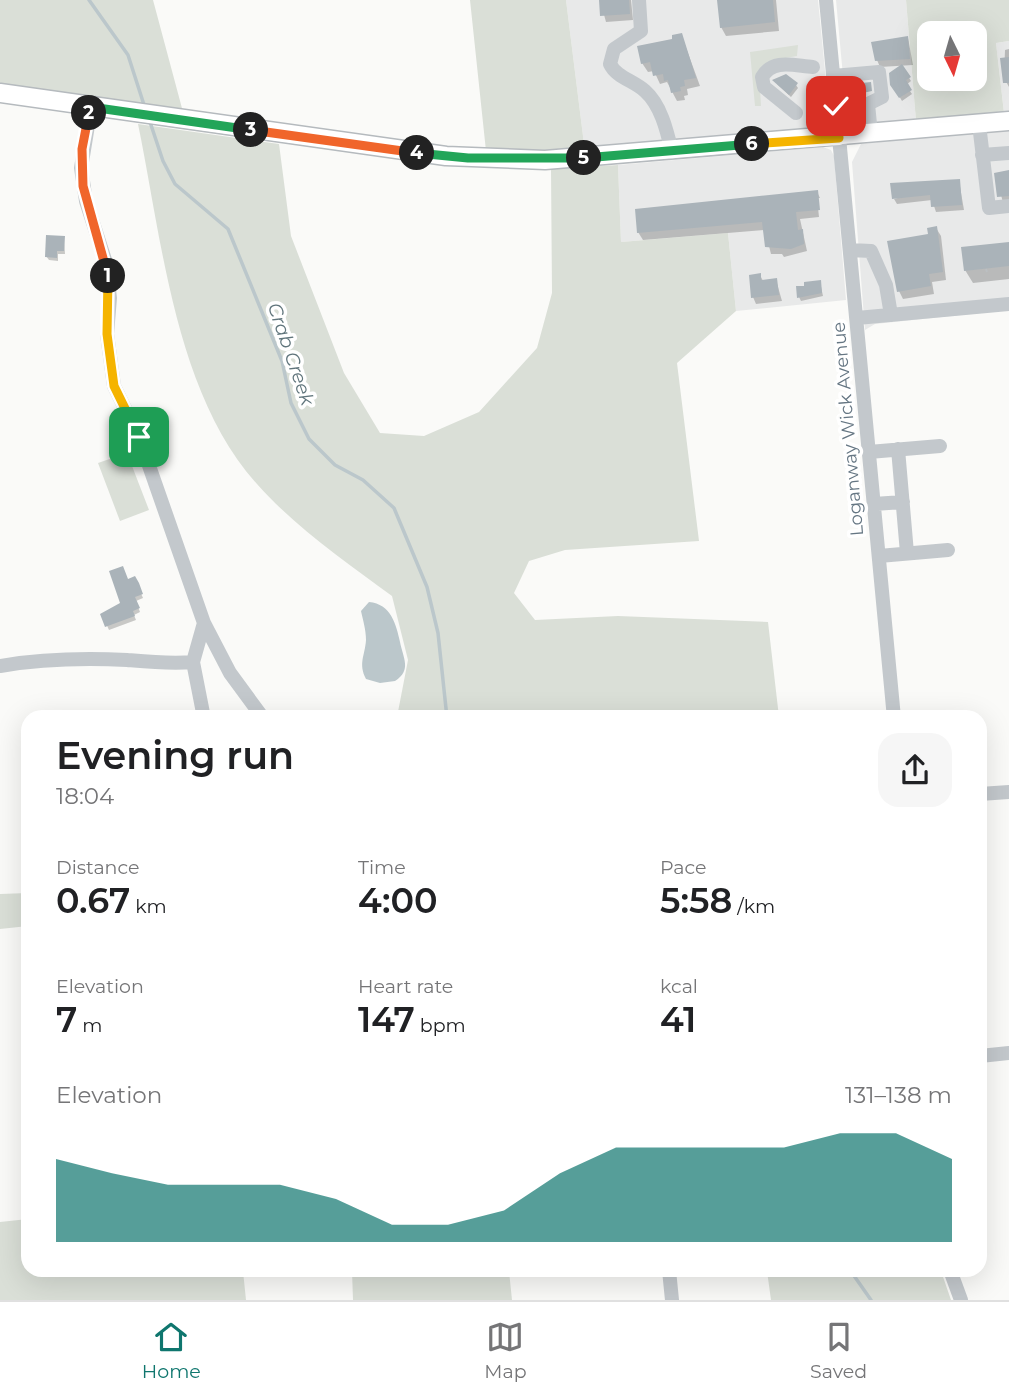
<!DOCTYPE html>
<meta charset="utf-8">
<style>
body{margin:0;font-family:Montserrat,sans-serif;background:#f6f6f6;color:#202124;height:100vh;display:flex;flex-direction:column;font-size:26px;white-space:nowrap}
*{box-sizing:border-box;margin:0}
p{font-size:23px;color:#757577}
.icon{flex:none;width:38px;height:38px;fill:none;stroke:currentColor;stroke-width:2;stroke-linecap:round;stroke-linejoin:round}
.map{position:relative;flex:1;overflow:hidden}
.panel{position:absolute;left:21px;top:710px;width:966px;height:567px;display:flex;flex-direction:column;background:#fff;border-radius:21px;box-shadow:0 7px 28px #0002}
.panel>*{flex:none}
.needle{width:46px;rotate:175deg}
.tools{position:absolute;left:917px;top:21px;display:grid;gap:14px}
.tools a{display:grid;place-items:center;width:70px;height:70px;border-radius:14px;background:#fff;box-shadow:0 7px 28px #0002;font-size:35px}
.pin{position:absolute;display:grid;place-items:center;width:60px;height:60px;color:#fff;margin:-30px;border-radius:14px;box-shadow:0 4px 10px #0006}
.km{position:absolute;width:35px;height:35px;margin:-18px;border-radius:50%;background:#222;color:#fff;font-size:19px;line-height:35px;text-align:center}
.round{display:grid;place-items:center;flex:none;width:74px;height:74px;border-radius:21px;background:#f6f6f6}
.head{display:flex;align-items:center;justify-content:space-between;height:119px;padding:0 35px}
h1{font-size:38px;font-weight:600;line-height:52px}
.figures{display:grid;grid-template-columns:repeat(3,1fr);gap:10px;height:119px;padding:7px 35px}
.figures div{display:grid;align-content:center}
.figures b{font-size:35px;font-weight:600}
.figures small{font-size:19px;font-weight:400}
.figures p{font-size:19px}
.chart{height:196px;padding:14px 35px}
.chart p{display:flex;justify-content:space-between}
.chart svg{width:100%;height:126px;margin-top:7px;fill:#0f766e;opacity:.7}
.tab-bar{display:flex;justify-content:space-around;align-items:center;height:98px;border-top:2px solid #e0e0e0;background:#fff;font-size:19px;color:#757577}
.tab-bar a{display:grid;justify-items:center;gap:4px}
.tab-bar .on{color:#0f766e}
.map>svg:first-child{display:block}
</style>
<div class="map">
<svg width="1009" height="1300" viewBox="0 0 1009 1300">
<rect width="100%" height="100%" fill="#fafaf8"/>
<path fill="#e8e9e9" d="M566 0H818L831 131 585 152Z
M836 0H906L916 121 862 123 850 113 845 98Z
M1009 41V112L1004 113 996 43Z
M1009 128V310L875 324 865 330 852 162 861 144Z
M823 147 831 150 834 156 846 300 736 311 728 233 621 242 618 165Z"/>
<path fill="#dadfd7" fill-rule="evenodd" d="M0 0H153L183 112 0 86Z
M470 0H566L585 152 486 151Z
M906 0H1009V41L996 43 1004 113 916 121ZM929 33H975V79H929Z
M798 45 797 56 780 59 760 88 761 106H755L750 52Z
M138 124 279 144 291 236 344 373 380 433 424 436 479 412 537 348 552 293 551 169 618 165 621 242 728 233 736 311 677 363 699 541 565 550 529 561 514 593 535 620 618 616 768 622 779 717H397L408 660 392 596C346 562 296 528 257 484 175 393 162 240 138 124Z
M127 453 149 510 120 521 98 463Z
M28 893V926L0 929V894Z
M28 1219V1270L243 1271 246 1300H0V1222Z
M352 1271H509L512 1300H353Z
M767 1271H941L951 1300H771Z"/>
<path fill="#bbc7cb" d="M369 602C391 604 396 624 400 642 403 658 412 670 395 681L380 683 366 679C358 663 365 656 366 640 366 630 363 620 361 611Z"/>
<path fill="#0003" d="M600 0H631L633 20 606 22Z
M719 0H776L779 31 726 36 721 27Z
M681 34 700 86 687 89 688 95 684 96 685 100 677 101 667 82 660 84 654 71 648 72 642 63Z
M908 38 913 65 880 67 877 60Z
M1009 49V87L1004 78 1005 50Z
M902 66 911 81 906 85 912 94 902 101 892 84Z
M777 84 796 85 798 88 791 97Z
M1009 172V204L1003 203 996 174Z
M959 181 964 210 936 212 932 200 897 204 894 199Z
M817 192 820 198H817L819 217 800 219 807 251 784 257 782 254H771L765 230 643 240 638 232Z
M936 228 941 236 946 280 932 282 934 294 903 299 899 291Z
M64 238 65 254H58V261L49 260 46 256Z
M1009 244V279L973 283 965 270Z
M760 275 763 281 776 280 782 301 756 304 753 297Z
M820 282 823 296 801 301 799 297Z
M128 581 136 582 143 598 136 601 140 612 134 615 136 620 109 630 102 615 122 604Z"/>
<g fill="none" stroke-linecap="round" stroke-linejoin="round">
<path stroke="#bbc7cb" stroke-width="3.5" d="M89 0 128 55 145 108
M149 119 163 161 175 184 228 229 282 361 291 403 309 439 335 465 363 480 394 508 427 587 438 633 447 718
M850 1270 871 1300"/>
</g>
<path fill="#aab3b9" d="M599 0H629L630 14 600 16Z
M717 0H773L775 22 720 28Z
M682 33 696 78 684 80 685 86 680 87 681 91 671 93 668 80 664 81 663 74 653 76 650 62 641 64 637 46 672 39V35Z
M908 36 910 59 875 61 871 42Z
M1009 57V83H1003L1000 58Z
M902 64 911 77 906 80 912 90 899 98 890 85 889 73Z
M786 74 798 83 789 95 772 80Z
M871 82 872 91 853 95 852 84Z
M1009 170V196L997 197 994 173Z
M960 179 962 205 931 207 930 195 892 199 890 183Z
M818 190 820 210 796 212 798 230 803 229 804 244 791 249 765 247 762 222 637 233 635 209Z
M937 226 943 272 929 274 931 286 897 292 887 241 928 234 927 228Z
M46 235 65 236 64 251H57V258L45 257Z
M1009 242V266L964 271 961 247Z
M761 273V280L777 278 779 295 751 298 749 275Z
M821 280 822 293 797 298 796 286H804V282Z
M123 566 128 579 135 576 139 583 143 594 135 597 140 608 133 611 135 616 105 627 100 614 120 603 109 571Z"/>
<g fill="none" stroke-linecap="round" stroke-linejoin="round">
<defs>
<path id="major" d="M0 93 446 156 545 160 1009 121"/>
</defs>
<use href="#major" stroke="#b5babe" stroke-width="21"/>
<path stroke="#bbbfc2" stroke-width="2" stroke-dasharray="3.5 3.5" stroke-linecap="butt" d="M986 269 987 272"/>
<path stroke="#c3c8cc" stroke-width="14" d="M639 0 641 31 614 49 610 64C616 77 634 81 645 91 661 105 667 131 672 152
M826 0 894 718
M833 76 879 72 882 97 868 104 871 134
M836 106 868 104
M91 107 81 168 86 201 106 263 110 298 107 334 114 386 139 437 204 623 230 673 263 718
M796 113 764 87 762 77C773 58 795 66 813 67
M979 124 989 208 1009 206
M982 155 1009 153
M850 250 871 251 886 285 891 315
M857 318 1009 304
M898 449 907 553
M869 452 940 446
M874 504 903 502
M879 556 948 550
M204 623 193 662 204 718
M0 666C41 659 85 658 127 660 150 662 170 664 193 662
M980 794 1009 792
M980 1056 1009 1053
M669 1270 672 1300
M950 1270 961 1300"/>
<use href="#major" stroke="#fff" stroke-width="18"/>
</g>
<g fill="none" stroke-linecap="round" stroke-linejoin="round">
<defs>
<path id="split-1" d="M108 276 107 334 114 386 139 437"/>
<path id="split-2" d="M89 113 82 149 83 186 108 276"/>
<path id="split-3" d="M89 113 91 107 251 130"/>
<path id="split-4" d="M251 130 417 153"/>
<path id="split-5" d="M417 153 468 158H584"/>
<path id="split-6" d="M584 158 752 144"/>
<path id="split-7" d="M752 144 839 138 836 106"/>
</defs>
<use href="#split-1" stroke="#fff" stroke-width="14"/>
<use href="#split-2" stroke="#fff" stroke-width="14"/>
<use href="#split-3" stroke="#fff" stroke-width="14"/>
<use href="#split-4" stroke="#fff" stroke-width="14"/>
<use href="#split-5" stroke="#fff" stroke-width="14"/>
<use href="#split-6" stroke="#fff" stroke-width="14"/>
<use href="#split-7" stroke="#fff" stroke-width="14"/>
<use href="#split-1" stroke="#f5b400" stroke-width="9"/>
<use href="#split-2" stroke="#f0652b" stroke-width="9"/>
<use href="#split-3" stroke="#22a559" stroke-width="9"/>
<use href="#split-4" stroke="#f0652b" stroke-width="9"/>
<use href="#split-5" stroke="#22a559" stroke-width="9"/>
<use href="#split-6" stroke="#22a559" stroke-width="9"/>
<use href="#split-7" stroke="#f5b400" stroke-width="9"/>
</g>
<g text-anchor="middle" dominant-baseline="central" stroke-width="7" stroke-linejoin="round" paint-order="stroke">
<g font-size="18" fill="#657683" stroke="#fff">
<text transform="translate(848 429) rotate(-95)">Loganway Wick Avenue</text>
</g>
<g font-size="19" font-style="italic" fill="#60757c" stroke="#fff">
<text transform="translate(291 354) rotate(71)">Crab Creek</text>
</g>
</g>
</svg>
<div class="tools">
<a><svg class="needle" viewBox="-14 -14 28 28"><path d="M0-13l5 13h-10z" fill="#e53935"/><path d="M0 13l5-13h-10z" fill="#757577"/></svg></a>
</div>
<div class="pin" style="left:139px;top:437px;background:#1e9e55"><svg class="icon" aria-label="arrive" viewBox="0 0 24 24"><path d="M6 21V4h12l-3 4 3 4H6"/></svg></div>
<div class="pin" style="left:836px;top:106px;background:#d93025"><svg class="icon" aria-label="check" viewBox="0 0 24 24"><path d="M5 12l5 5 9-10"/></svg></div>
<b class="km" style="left:108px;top:276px">1</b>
<b class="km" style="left:89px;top:113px">2</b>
<b class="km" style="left:251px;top:130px">3</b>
<b class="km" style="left:417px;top:153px">4</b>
<b class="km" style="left:584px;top:158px">5</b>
<b class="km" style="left:752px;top:144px">6</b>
<section class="panel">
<div class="head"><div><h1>Evening run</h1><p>18:04</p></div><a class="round"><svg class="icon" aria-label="share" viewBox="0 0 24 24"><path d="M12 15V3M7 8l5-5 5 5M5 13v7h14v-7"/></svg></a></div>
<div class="figures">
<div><p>Distance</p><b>0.67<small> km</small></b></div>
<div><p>Time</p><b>4:00</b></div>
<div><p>Pace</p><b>5:58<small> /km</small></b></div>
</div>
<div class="figures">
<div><p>Elevation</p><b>7<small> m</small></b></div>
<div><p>Heart rate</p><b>147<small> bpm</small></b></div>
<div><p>kcal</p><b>41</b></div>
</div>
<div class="chart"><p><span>Elevation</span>131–138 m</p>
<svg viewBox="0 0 160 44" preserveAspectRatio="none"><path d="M0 44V15L10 20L20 24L30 24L40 24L50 29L60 38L70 38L80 33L90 20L100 11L110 11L120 11L130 11L140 6L150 6L160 15V44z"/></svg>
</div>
</section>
</div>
<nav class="tab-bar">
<a class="on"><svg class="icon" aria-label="home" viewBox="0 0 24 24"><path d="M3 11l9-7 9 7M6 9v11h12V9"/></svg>Home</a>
<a><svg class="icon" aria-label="map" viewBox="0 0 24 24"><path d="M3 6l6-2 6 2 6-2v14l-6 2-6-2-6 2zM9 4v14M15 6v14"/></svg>Map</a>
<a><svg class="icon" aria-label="saved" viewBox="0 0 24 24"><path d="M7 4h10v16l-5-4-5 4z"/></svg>Saved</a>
</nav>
